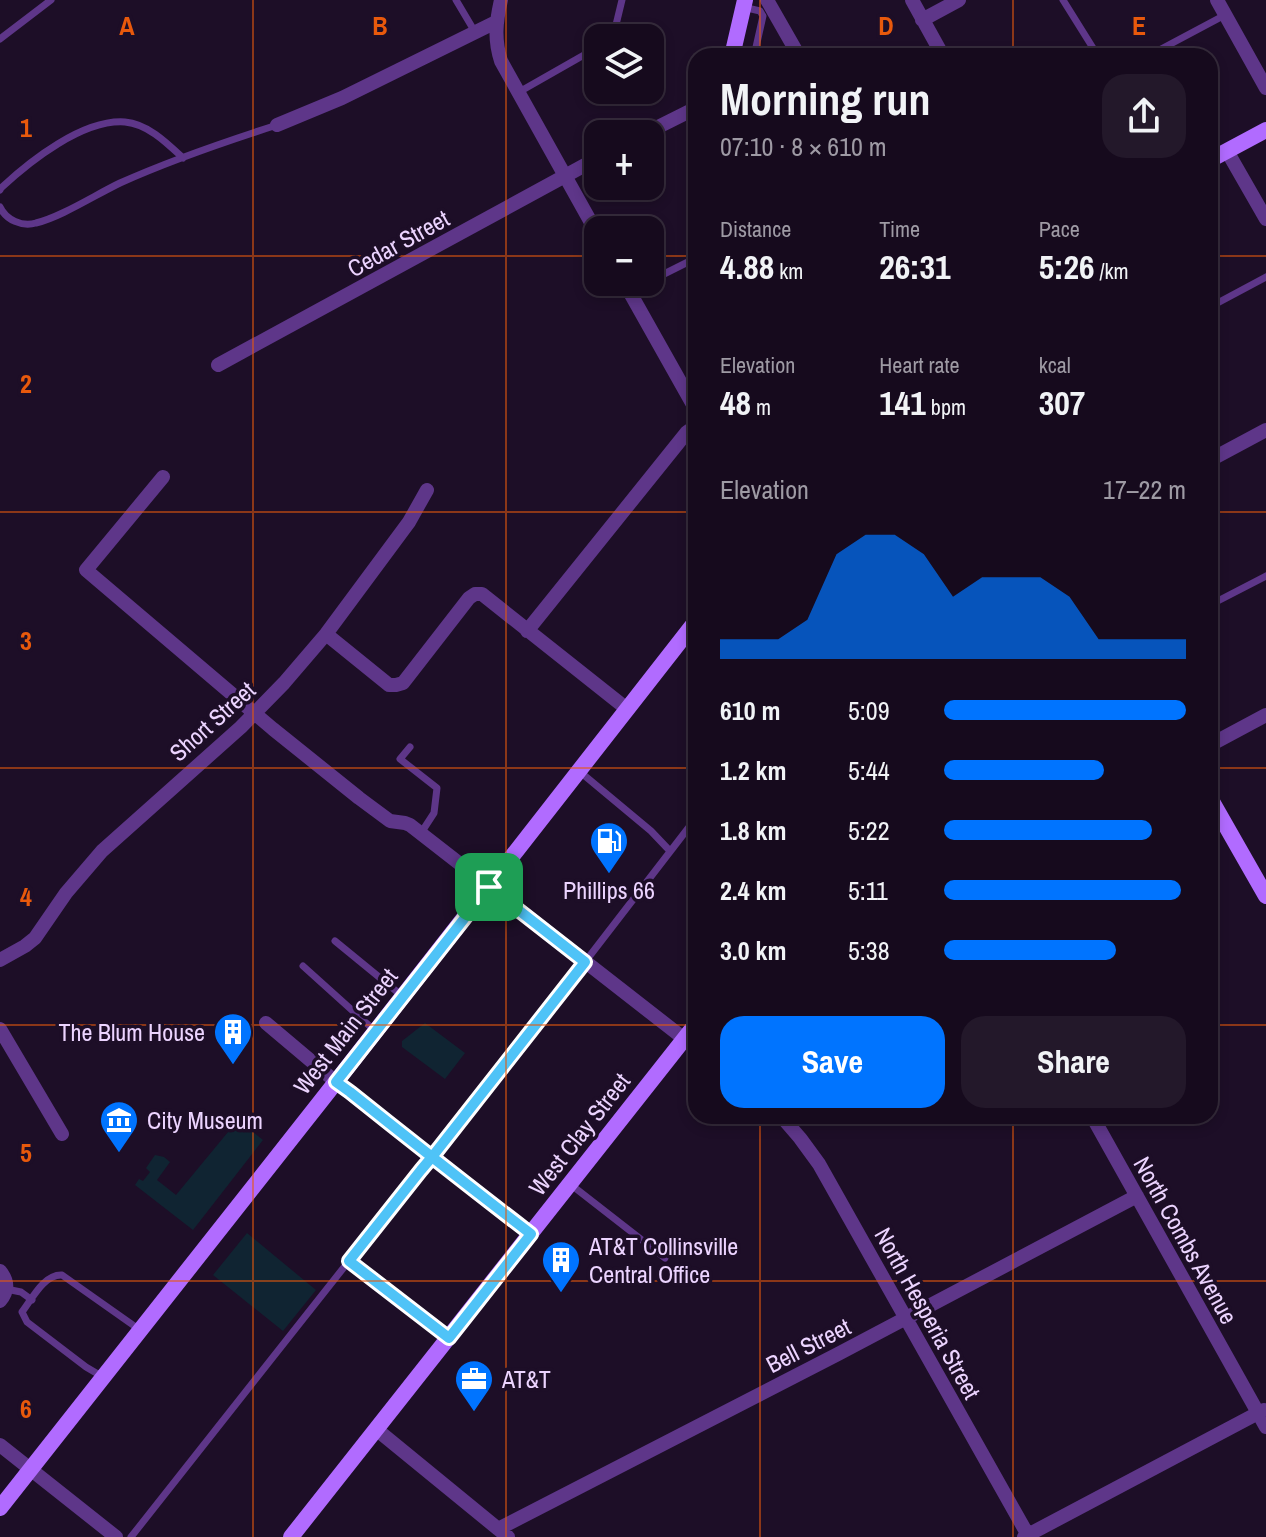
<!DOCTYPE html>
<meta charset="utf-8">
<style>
body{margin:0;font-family:"Archivo Narrow",sans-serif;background:#23182a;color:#f1f3f6;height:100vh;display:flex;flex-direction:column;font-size:30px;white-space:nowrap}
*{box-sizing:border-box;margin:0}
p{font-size:26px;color:#9e9aa4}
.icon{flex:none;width:44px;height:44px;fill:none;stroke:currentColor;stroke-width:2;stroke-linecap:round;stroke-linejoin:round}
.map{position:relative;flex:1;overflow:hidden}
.panel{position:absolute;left:688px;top:48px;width:530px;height:1076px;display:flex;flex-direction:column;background:#160a1d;border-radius:24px;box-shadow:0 4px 12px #0003,0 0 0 2px #352b3b}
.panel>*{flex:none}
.fabs{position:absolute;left:584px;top:24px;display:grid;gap:16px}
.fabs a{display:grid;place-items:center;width:80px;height:80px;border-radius:16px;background:#160a1d;box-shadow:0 4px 12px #0003,0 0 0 2px #352b3b;font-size:40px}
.pin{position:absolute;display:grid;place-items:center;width:68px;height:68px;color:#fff;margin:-34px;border-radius:16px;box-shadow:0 4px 12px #0006}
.round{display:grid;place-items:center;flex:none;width:84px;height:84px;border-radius:24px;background:#23182a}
.headline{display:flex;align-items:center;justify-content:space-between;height:136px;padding:0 32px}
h1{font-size:44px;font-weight:700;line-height:60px}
.figures{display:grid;grid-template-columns:repeat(3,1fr);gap:12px;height:136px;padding:8px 32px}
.figures div{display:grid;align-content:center}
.figures b{font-size:34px;font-weight:700}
.figures small{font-size:22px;font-weight:400}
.figures p{font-size:22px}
.chart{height:224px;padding:16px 32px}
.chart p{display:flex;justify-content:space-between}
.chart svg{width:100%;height:144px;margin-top:8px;fill:#0074ff;opacity:.7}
.button{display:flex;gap:16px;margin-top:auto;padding:16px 32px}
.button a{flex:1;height:92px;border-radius:24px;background:#0074ff;color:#fff;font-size:32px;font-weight:700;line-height:92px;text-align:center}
.button a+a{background:#23182a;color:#f1f3f6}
ul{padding:0 32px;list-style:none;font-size:26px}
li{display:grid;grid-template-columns:128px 96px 1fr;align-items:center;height:60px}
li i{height:20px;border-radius:10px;background:#0074ff}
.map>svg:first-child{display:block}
</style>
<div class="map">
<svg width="1266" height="1537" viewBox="0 0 1266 1537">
<rect width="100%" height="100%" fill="#1d0e27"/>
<path fill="#102432" d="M425 1023 465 1053 445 1079 402 1047V1041Z
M233 1126 248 1128 263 1140 193 1230 135 1185 139 1179 143 1181 150 1172 146 1168 155 1155 164 1157 170 1162 157 1180 176 1195Z
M247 1233 316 1290 283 1331 213 1275Z"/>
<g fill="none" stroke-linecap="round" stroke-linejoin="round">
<path stroke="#5e3689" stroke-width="7" d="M456 0 475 32
M1063 0 1098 56
M743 7 760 11 763 16 754 56
M610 38 614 33 622 0
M0 39 51 0
M1148 56 1225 15
M519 92 598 47
M0 190 1 188C30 161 83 119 125 122 148 124 167 143 183 158
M0 207C6 220 22 227 36 223 61 217 95 195 120 183 171 160 224 142 277 125
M650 281 696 258
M630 292 649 282
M1210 307 1266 277
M1210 605 1266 576
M410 747 400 759 437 788 434 813 421 833
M579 771 651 831 670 851
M335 941 401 995
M303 966 374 1030
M570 1184 665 1258
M349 1261 447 1336
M6 1289 21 1292 32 1300
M103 1377 86 1367 27 1322 22 1312C32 1299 44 1274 62 1275L140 1330
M131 1537 585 962 696 818"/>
<path stroke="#5e3689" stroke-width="14" d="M501 0C496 22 494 39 501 61L598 235
M767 0 799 56
M912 0 943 56
M1217 0 1266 88
M922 20 959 0
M277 125 342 98 496 22
M644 134 696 108
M1227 151 1266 219
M624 282 696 410
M218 365 598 158
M1210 460 1266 430
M163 477 86 570 273 729 359 798 390 821 405 823 410 825 696 1048
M527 631 687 432 696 426
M326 634 389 685H396L403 683 469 598 475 594H482L627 709
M1210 745 1266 715
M0 960 25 946 35 938 66 893 102 851 241 727 284 683 326 634 409 522 427 490
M266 1023 336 1082 531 1234
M0 1029 62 1134
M781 1116 800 1138 819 1164 1029 1537
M1092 1116 1266 1427
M0 1271C9 1282 8 1291 0 1301
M376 1429 508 1537
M0 1445 116 1537
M498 1529 838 1354 1137 1196
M1024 1537 1264 1410"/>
<path stroke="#b16bff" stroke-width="16" d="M732 56 745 0
M1210 160 1266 130
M1210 798 1266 896
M0 1508 328 1092 696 621
M291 1537 696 1024"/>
</g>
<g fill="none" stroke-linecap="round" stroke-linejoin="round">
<defs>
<path id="route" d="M489 887 336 1082 350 1092C410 1140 470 1187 531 1234L449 1338 349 1261 421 1170 432 1157 585 962 489 887"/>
</defs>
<use href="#route" stroke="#fff" stroke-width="16"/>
<use href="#route" stroke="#4fc3f7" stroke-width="10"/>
</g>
<path fill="none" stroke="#e8590c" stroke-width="2" stroke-opacity="0.55" d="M253 0V1537M506 0V1537M760 0V56M1013 0V56M0 256H598M650 256H696M1210 256H1266M0 512H696M1210 512H1266M0 768H696M1210 768H1266M0 1025H696M1210 1025H1266M760 1116V1537M1013 1116V1537M0 1281H1266"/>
<defs>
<symbol id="fuel-pin" viewBox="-11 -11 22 30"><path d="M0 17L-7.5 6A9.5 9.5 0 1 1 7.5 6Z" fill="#0074ff" stroke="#1d0e27"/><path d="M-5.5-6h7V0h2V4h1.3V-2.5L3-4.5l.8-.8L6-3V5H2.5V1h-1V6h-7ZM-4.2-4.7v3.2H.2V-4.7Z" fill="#fff"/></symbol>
<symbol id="building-pin" viewBox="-11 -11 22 30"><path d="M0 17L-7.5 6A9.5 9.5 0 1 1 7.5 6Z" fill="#0074ff" stroke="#1d0e27"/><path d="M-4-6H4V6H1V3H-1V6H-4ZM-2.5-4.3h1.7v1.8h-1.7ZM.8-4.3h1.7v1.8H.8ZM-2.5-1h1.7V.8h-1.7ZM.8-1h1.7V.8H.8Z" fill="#fff"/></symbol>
<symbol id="museum-pin" viewBox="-11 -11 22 30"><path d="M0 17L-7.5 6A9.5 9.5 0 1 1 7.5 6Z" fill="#0074ff" stroke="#1d0e27"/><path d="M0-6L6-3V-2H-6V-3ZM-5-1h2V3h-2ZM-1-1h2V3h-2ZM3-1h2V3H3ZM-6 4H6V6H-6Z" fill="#fff"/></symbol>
<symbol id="office-pin" viewBox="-11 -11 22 30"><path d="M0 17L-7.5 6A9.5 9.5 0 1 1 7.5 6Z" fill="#0074ff" stroke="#1d0e27"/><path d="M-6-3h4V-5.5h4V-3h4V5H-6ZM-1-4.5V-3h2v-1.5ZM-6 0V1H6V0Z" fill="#fff"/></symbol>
</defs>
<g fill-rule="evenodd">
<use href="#fuel-pin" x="587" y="819" width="44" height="60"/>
<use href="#building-pin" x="211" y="1010" width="44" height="60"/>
<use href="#museum-pin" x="97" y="1098" width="44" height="60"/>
<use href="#building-pin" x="539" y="1238" width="44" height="60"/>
<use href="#office-pin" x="452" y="1357" width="44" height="60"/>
</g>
<g text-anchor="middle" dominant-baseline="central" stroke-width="7" stroke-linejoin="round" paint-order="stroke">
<g font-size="24" fill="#ecd4ff" stroke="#1d0e27">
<text transform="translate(398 243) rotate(-29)">Cedar Street</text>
<text transform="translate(212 721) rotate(-42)">Short Street</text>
<text transform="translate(345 1031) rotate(-52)">West Main Street</text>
<text transform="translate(579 1134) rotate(-52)">West Clay Street</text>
<text transform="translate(1186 1240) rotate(61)">North Combs Avenue</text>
<text transform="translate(928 1313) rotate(61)">North Hesperia Street</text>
<text transform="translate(808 1345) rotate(-27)">Bell Street</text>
</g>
<g font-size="24" fill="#ecd4ff" stroke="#1d0e27" text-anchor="start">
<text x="609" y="890" text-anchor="middle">Phillips 66</text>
<text x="205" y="1032" text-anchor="end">The Blum House</text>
<text x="147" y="1120">City Museum</text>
<text x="589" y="1246">AT&amp;T Collinsville<tspan x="589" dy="28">Central Office</tspan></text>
<text x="502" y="1379">AT&amp;T</text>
</g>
</g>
<g font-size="26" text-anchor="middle" font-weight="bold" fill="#e8590c" stroke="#1d0e27" stroke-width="7" stroke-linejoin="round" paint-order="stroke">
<text x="127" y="35">A</text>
<text x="380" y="35">B</text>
<text x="886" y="35">D</text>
<text x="1139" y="35">E</text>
<text x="26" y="137">1</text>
<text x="26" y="393">2</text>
<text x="26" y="650">3</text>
<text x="26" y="906">4</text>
<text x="26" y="1162">5</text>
<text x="26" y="1418">6</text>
</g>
</svg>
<div class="fabs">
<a><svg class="icon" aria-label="layers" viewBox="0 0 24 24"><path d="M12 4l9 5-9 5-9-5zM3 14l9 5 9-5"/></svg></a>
<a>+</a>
<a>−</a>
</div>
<div class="pin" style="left:489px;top:887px;background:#1e9e55"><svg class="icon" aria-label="arrive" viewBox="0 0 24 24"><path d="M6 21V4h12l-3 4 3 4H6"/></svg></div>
<section class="panel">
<div class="headline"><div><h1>Morning run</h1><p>07:10 · 8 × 610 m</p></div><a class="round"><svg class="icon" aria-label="share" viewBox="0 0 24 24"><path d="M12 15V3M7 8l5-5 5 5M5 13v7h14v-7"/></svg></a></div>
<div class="figures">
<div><p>Distance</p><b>4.88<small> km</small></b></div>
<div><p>Time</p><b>26:31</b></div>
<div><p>Pace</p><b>5:26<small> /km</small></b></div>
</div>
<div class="figures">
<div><p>Elevation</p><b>48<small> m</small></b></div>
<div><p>Heart rate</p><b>141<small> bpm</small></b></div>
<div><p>kcal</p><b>307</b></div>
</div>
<div class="chart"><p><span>Elevation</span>17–22 m</p>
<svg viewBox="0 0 160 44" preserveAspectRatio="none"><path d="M0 44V38L10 38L20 38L30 32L40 12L50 6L60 6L70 12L80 25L90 19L100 19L110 19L120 25L130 38L140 38L150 38L160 38V44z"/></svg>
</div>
<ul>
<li><b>610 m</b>5:09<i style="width:100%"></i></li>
<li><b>1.2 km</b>5:44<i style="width:66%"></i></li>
<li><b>1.8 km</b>5:22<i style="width:86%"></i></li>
<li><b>2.4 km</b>5:11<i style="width:98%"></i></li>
<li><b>3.0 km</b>5:38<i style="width:71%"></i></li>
</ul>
<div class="button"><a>Save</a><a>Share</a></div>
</section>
</div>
